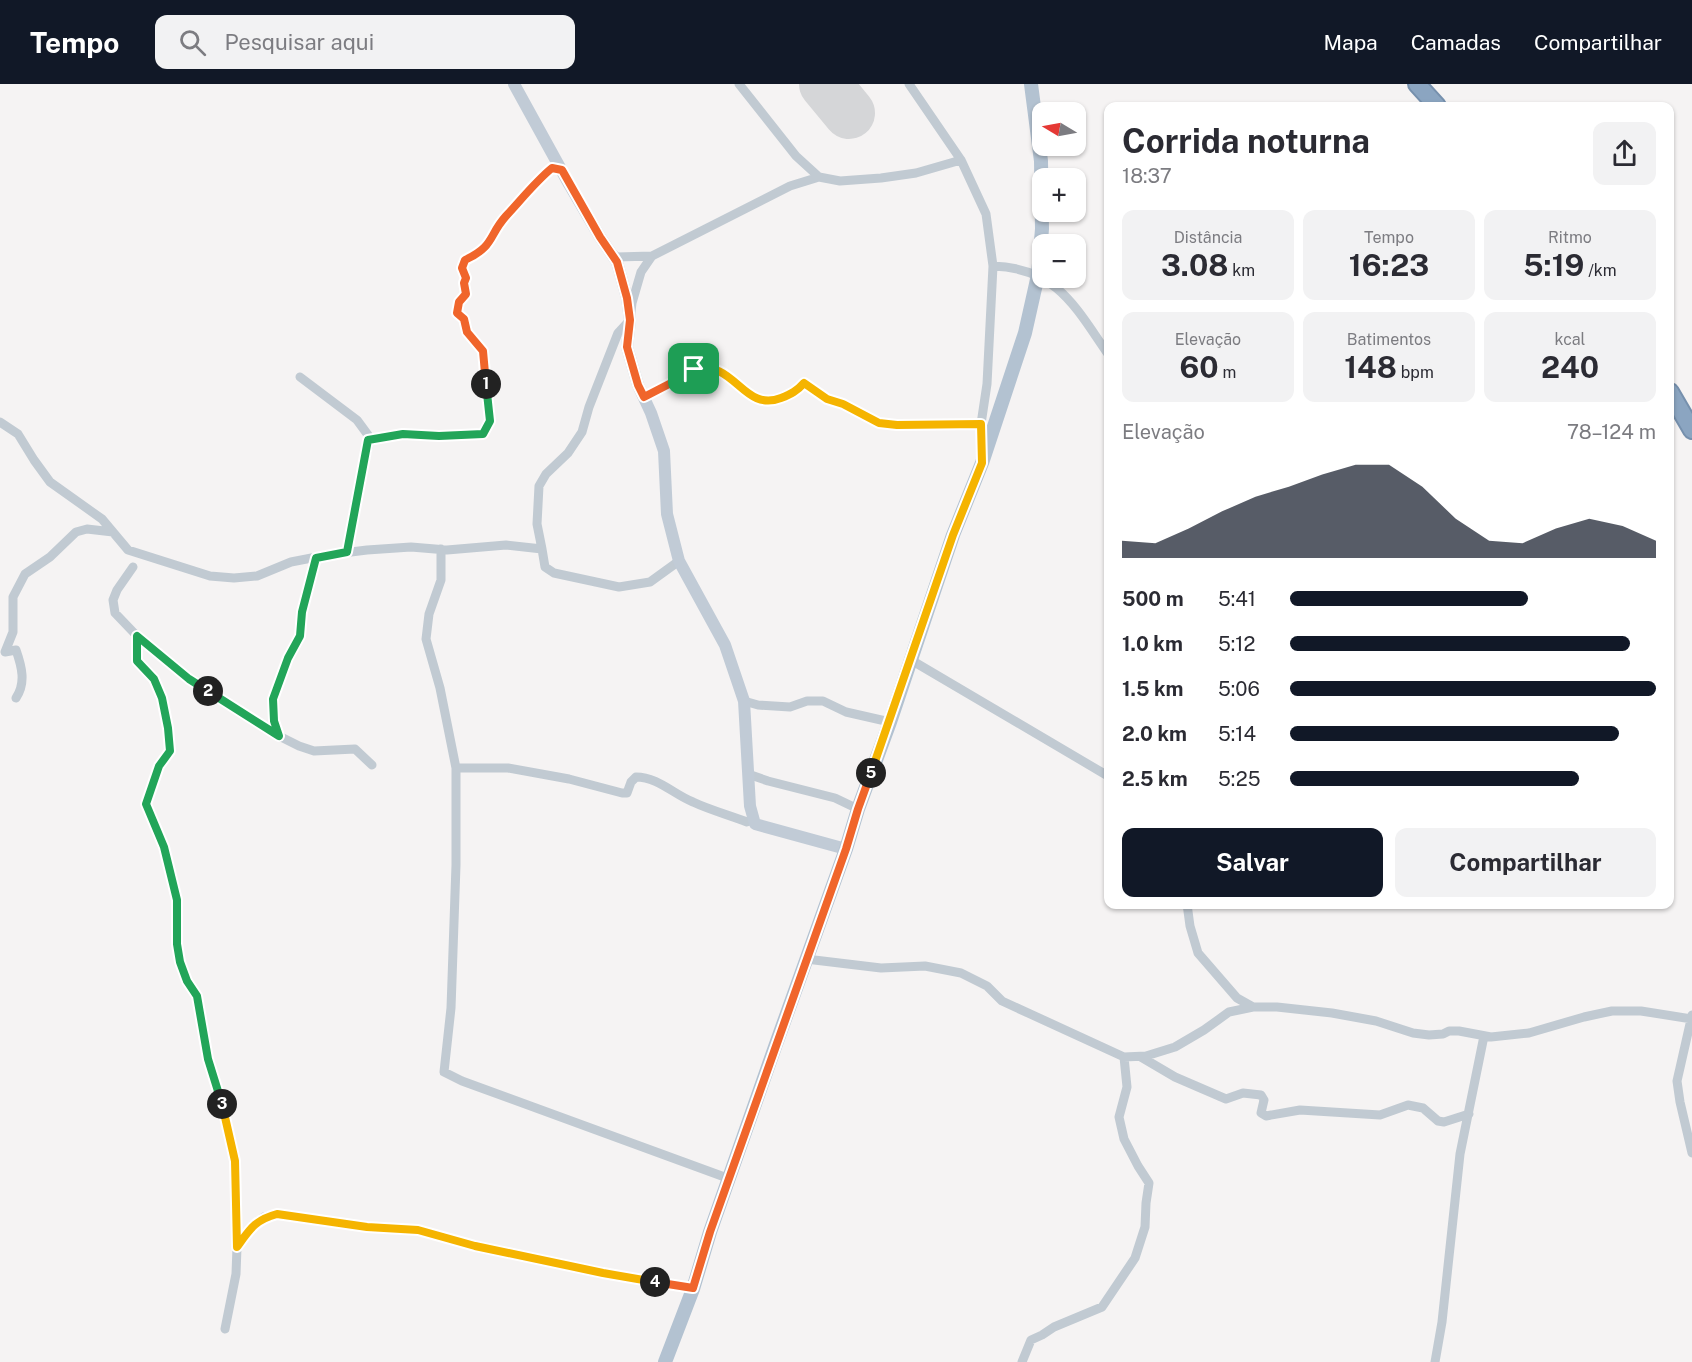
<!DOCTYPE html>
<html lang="pt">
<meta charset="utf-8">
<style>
body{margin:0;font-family:"Public Sans",sans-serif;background:#f2f2f3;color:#2b2b33;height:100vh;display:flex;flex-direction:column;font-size:22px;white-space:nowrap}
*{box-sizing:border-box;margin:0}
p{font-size:20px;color:#7c7c81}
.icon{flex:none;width:33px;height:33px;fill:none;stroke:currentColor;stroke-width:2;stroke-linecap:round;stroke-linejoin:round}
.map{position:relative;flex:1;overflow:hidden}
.side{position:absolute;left:1104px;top:18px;width:570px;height:807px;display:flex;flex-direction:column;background:#fff;border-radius:12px;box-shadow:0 2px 4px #0004}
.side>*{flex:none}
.needle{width:39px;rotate:280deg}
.fabs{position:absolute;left:1032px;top:18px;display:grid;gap:12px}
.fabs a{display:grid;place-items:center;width:54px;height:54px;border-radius:12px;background:#fff;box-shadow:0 2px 4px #0004;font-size:30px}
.pin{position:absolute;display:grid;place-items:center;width:51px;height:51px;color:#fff;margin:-26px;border-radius:12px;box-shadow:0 3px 9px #0006}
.km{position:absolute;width:30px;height:30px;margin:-15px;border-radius:50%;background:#222;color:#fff;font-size:16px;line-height:30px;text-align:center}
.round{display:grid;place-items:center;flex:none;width:63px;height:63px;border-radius:12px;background:#f2f2f3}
.head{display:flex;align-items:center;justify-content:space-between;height:102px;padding:0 18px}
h1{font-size:33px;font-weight:700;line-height:45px}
.stats{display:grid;grid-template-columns:repeat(3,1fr);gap:9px;height:102px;padding:6px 18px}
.stats div{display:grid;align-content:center;border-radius:12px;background:#f2f2f3;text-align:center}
.stats b{font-size:30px;font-weight:700}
.stats small{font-size:16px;font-weight:400}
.stats p{font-size:16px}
.chart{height:168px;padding:12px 18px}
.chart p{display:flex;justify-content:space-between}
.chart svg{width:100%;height:108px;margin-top:6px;fill:#111827;opacity:.7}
.cta{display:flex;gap:12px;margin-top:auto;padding:12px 18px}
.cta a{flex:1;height:69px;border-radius:12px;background:#111827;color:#fff;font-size:24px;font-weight:700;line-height:69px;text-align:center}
.cta a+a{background:#f2f2f3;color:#2b2b33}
ul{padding:0 18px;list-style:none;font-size:20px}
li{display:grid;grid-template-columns:96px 72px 1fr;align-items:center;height:45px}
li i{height:15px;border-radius:8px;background:#111827}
header{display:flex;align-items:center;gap:36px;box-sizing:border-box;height:84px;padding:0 30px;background:#111827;color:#fff}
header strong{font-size:28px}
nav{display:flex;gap:33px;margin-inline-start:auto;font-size:21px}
.search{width:420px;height:54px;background:#f2f2f3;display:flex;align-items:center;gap:15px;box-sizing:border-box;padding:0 21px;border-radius:12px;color:#7c7c81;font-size:22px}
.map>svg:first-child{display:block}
</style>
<header>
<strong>Tempo</strong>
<div class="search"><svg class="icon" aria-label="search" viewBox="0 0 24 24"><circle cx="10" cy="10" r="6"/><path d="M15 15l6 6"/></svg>Pesquisar aqui</div>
<nav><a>Mapa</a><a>Camadas</a><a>Compartilhar</a></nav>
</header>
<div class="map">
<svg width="1692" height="1278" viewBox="0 0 1692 1278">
<rect width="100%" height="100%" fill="#f5f3f3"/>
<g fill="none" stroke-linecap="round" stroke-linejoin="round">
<path stroke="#d5d6d8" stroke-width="52" d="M825 0 849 29"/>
<defs>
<path id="highway" d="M1417 0 1437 22
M1670 308 1692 346"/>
</defs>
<use href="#highway" stroke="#7690ad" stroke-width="20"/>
<path stroke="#c1cad2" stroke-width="9" d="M739 0 796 72 819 93
M909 0 961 76 986 130 993 182 987 300 981 340 982 371
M611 168 617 173 652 172
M993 182C1057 184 1076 224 1108 270
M300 293 357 336 368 351V363L355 419 347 468
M644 313C654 308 697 283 703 283 736 285 747 327 781 314 791 310 797 307 804 299L827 315 843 320 879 339 897 341 981 340
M0 338 18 350 34 376 50 398 102 435 128 466 210 492 234 494 257 492 291 478 327 471 367 466 411 463 447 466 506 461 542 465 545 483 554 489 619 503 650 498 679 477
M368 356 403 350 439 352 484 349 490 337 483 267 467 248 464 235 457 229 459 218 466 210 464 199 466 194 462 184 465 176C495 163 488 152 506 132 521 116 535 98 551 85L562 86
M441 465V496L429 530 426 555 440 604 456 684V781L451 924 444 988 462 997 730 1095
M542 465 537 440 539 402 546 390 568 369 582 348 589 323 618 249 630 236 632 219 641 188 652 172 790 102 819 93 840 97 881 94 916 89 961 76
M316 474 302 528 300 552 288 574 273 615 274 637 279 652 299 662 314 667 355 665 372 681
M133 483 117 506 113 516 115 529 137 552 189 595 279 652
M137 552V577L154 595 162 614 168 644 170 667 159 683 146 720 164 763 177 816V860L180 878 187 897 197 912 208 975 222 1022 235 1077 237 1163
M911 576 1108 692
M16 614C26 599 22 583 16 566L5 568 13 548V513L25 490 50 473 76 448 87 445 113 448
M744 617 758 621 790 623 807 617H823L846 628 890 638
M456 684H508L569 695 622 709H627L631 698 636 693C658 693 673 710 693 718 710 726 729 731 747 738
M748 690 768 697 835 714 858 725
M1187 820 1190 842 1198 869 1237 914 1253 923H1277L1332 929 1376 937 1413 949 1429 951 1443 950 1449 947H1459L1491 953 1529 949 1584 933 1612 927H1641L1692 935
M806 875 881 884 925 882 961 889 987 902 1002 917 1124 973 1146 972 1175 963 1204 946 1229 928 1253 923
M1692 931 1677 997 1680 1018 1692 1069
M1141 973 1175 993 1226 1015 1243 1009 1261 1011 1264 1016 1261 1029 1266 1032 1300 1026 1380 1031 1408 1021 1423 1024 1438 1037 1444 1038 1469 1030
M225 1245 236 1190 237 1163 253 1141 264 1133 277 1130 367 1143 418 1146 475 1162 603 1189 693 1205
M1022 1278 1031 1256 1042 1251 1054 1243 1102 1223 1135 1174 1145 1143 1146 1119 1149 1099 1138 1082 1124 1055 1119 1033 1127 1003 1124 973
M1435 1278 1442 1238 1460 1070 1484 952"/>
<path stroke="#c1cbd6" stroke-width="12" d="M514 0 569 100 600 153 617 178 627 214 630 236 627 263 638 301 651 329 664 367 667 430 679 477 725 561 744 617 750 722 755 740 846 765"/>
<path stroke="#b3c2d1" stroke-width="14" d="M665 1278 693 1205 710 1148 776 960 846 765 858 725 890 638 953 451 982 379 1025 249 1038 191 1042 145 1041 77 1031 0"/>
<use href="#highway" stroke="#8ba5c1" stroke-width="16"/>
</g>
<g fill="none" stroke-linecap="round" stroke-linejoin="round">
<defs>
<path id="split-1" d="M486 300 483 267 467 248 464 235 457 229 459 218 466 210 464 199 466 194 462 184 465 176C495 162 488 152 506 132 521 116 535 98 552 84L562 86 600 153 617 178 627 214 630 236 627 263 638 301 644 313 673 298 694 285"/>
<path id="split-2" d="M208 607 279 652 274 637 273 615 288 574 300 552 302 528 316 474 347 468 368 356 403 350 439 352 483 350 490 337 486 300"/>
<path id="split-3" d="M208 607 189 595 137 552V577L154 595 162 614 168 644 170 667 159 682 146 720 164 763 177 816V860L180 878 187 897 197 912 208 975 222 1020"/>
<path id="split-4" d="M222 1020 235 1077 237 1163C250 1145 255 1136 277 1130L367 1143 418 1146 475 1162 603 1189 655 1198"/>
<path id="split-5" d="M655 1198 693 1204 710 1148 846 765 858 725 871 689"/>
<path id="split-6" d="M694 285C735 275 743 329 781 314 791 310 797 307 804 299L827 315 843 320 879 339 897 341 981 340 982 379 953 451 871 689"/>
</defs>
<use href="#split-1" stroke="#fff" stroke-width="12"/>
<use href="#split-2" stroke="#fff" stroke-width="12"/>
<use href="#split-3" stroke="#fff" stroke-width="12"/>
<use href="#split-4" stroke="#fff" stroke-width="12"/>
<use href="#split-5" stroke="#fff" stroke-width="12"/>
<use href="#split-6" stroke="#fff" stroke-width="12"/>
<use href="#split-1" stroke="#f0652b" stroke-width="8"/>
<use href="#split-2" stroke="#22a559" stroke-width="8"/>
<use href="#split-3" stroke="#22a559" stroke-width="8"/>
<use href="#split-4" stroke="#f5b400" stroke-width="8"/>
<use href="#split-5" stroke="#f0652b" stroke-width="8"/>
<use href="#split-6" stroke="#f5b400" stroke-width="8"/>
</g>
</svg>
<div class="fabs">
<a><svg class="needle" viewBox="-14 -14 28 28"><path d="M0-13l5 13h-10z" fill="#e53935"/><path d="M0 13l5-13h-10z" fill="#7c7c81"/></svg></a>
<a>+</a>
<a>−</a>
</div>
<div class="pin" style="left:694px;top:285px;background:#1e9e55"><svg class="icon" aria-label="arrive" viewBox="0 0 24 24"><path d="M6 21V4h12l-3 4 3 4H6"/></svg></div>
<b class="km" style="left:486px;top:300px">1</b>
<b class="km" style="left:208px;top:607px">2</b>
<b class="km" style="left:222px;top:1020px">3</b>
<b class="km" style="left:655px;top:1198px">4</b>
<b class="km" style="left:871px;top:689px">5</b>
<section class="side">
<div class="head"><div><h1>Corrida noturna</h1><p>18:37</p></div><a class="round"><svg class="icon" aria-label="share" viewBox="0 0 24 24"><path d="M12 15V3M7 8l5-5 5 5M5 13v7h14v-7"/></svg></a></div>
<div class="stats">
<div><p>Distância</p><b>3.08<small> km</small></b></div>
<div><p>Tempo</p><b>16:23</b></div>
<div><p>Ritmo</p><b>5:19<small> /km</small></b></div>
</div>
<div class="stats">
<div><p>Elevação</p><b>60<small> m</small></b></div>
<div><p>Batimentos</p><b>148<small> bpm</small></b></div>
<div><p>kcal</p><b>240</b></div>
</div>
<div class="chart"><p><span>Elevação</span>78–124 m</p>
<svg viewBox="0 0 160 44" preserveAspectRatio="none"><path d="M0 44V37L10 38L20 32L30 25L40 19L50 15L60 10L70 6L80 6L90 15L100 28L110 37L120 38L130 32L140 28L150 31L160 37V44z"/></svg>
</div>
<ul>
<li><b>500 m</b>5:41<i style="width:65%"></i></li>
<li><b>1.0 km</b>5:12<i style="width:93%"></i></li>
<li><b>1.5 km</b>5:06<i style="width:100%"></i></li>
<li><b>2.0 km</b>5:14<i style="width:90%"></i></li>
<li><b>2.5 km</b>5:25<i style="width:79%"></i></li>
</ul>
<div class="cta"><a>Salvar</a><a>Compartilhar</a></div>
</section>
</div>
